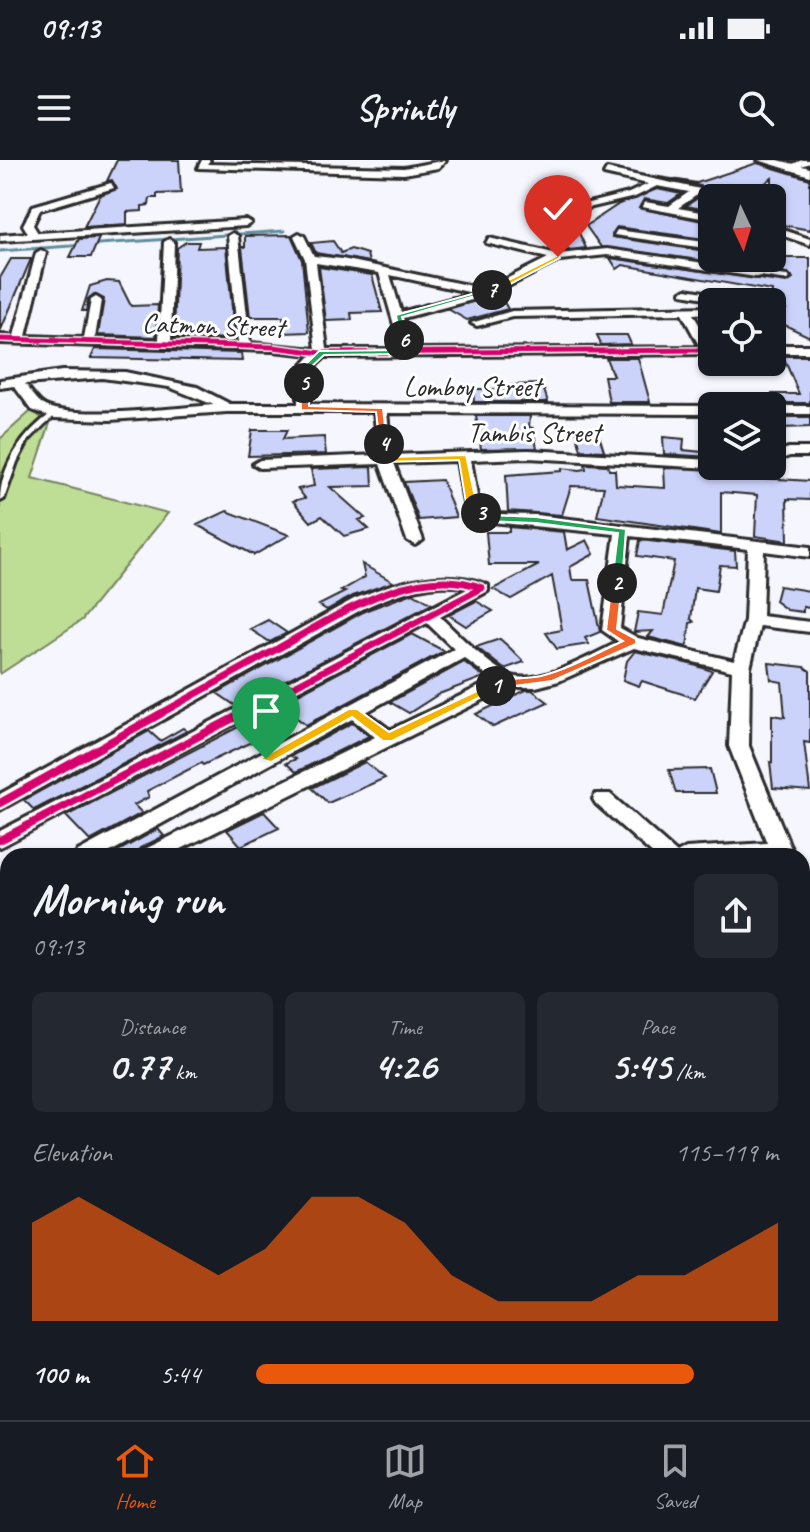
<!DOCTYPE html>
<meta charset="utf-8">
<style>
body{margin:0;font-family:Caveat,sans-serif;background:#242831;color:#f1f3f6;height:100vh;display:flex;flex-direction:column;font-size:30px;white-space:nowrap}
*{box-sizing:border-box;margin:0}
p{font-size:26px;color:#9ea1a6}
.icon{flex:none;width:44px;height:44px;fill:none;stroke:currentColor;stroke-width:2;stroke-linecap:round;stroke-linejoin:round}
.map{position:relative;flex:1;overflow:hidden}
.panel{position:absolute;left:0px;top:688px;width:810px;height:572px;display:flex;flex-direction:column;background:#171b24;border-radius:24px 24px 0 0;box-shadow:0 2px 6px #0004}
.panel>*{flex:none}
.needle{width:52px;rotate:176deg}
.buttons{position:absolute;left:698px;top:24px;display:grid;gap:16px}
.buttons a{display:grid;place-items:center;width:88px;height:88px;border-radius:12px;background:#171b24;box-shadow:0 2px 6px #0004;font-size:40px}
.pin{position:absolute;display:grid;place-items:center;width:68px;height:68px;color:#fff;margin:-82px -34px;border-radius:50% 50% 50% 0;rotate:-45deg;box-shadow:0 0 8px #0007}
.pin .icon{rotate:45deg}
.km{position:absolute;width:40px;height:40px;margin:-20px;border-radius:50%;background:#222;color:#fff;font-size:22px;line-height:40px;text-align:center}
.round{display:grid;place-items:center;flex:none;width:84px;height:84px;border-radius:12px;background:#242831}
.headline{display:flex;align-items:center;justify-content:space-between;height:136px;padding:0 32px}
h1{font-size:44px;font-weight:600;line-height:60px}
.metrics{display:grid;grid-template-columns:repeat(3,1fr);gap:12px;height:136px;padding:8px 32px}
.metrics div{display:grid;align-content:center;border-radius:12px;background:#242831;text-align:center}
.metrics b{font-size:40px;font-weight:600}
.metrics small{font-size:22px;font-weight:400}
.metrics p{font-size:22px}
.chart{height:224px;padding:16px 32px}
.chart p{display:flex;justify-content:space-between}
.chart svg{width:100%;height:144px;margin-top:8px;fill:#ea580c;opacity:.7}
ul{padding:0 32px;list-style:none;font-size:26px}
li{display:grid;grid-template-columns:128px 96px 1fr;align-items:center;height:60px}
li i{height:20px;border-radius:10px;background:#ea580c}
.status{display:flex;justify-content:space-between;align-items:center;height:56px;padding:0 40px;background:#171b24;direction:ltr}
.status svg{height:22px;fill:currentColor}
header{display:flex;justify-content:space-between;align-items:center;height:104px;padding:0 32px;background:#171b24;font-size:36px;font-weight:600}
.dock{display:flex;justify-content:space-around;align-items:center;height:112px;border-top:2px solid #363941;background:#171b24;font-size:22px;color:#9ea1a6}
.dock a{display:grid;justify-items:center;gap:4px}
.dock .current{color:#ea580c}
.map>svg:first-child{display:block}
</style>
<div class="status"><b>09:13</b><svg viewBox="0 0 49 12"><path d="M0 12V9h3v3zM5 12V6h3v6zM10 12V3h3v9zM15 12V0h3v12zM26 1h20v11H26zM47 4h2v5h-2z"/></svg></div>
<header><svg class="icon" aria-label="menu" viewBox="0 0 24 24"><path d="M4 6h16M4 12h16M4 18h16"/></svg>Sprintly<svg class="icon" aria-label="search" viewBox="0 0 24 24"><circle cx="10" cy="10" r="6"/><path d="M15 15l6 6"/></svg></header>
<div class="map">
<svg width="810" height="1260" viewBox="0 0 810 1260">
<rect width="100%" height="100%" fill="#f5f6fe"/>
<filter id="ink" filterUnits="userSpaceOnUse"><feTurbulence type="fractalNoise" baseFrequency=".0125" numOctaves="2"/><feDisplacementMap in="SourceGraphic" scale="16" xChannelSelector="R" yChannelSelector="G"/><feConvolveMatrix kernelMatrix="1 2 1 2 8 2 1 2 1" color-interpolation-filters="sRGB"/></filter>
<g filter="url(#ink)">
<path fill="#bedd95" stroke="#748460" stroke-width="2" d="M31 251 50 263 32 318 168 353 82 460 0 514V279Z"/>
<path fill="#85cce6" stroke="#618c9b" stroke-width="2" d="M0 916 8 927V1252H89V1260H0Z
M810 926V1121L802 1125V927Z
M383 1252H633L626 1260H376Z"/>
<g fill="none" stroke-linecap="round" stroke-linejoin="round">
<path stroke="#618c9b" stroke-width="3" d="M0 91 284 71"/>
</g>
<path fill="#ccd3fb" stroke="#2b2b2b" stroke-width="2" d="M117 0H179L181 33 157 34V38H150L149 45 142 46V51L127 52V64L84 67 100 35 117 29 112 20 107 21Z
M757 3 810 19V70L772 63V18L745 38H712V51L686 46 702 35 701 26 653 16 697 23Z
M657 29 681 34 668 43 644 39 639 48 712 63V80L617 67 612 77 712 92V98H757L751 107 601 87 586 66 619 44Z
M548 65 578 71 586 88 561 91Z
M291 75 302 100 309 172 283 173V157H250L242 87H245V76Z
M99 78 91 97H70L79 79Z
M333 81 341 93 351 89 367 94 369 102 316 93 311 83Z
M186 82H199L197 88 226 87 235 179 174 177 177 88Z
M610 98 787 123 793 119 789 114 767 110 773 98H810V177L772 159V154L786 149 782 144 772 142V131L623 105 617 109Z
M11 99H31L0 172V118Z
M319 107 372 115 382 152 351 153 352 160 326 161Z
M107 121 119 122 131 146 158 145 156 177 98 175 104 139 94 134 88 139 86 151H82L90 126Z
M499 134 508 149 467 160 448 149Z
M597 175H627L631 184 601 185Z
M95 189 241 193 242 201 91 198Z
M783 196H810V243H772V234H799Z
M606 198H638L650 242H609L604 216H613Z
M542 224 548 242H474L473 229H511L510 225Z
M476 256H530L529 267 533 268 537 288 481 289Z
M773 257H810V267L780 268Z
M252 270H287L283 279 324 277 326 294 248 296Z
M576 271 598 272 604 291 581 290Z
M663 277 684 279 683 290 712 293 711 297 664 294Z
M585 304 608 305 609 310H615L616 325 665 328 664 308 728 309V316L810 321V340L787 339 788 381 755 376 757 335 721 332V374L597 356 604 327 571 326 562 355 508 351 506 315 562 311V308L580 310 586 309Z
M372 307 373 326 330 327 365 358 359 360 369 369 344 376 322 356 311 362 293 341 305 338 298 329 314 326 311 309Z
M442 320 456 357 419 360 404 322Z
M227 351 289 375 254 395 197 365Z
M509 367 564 372 567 390 587 380 594 394 570 407 572 420H589L600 472 585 478 589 484 557 489 546 473 562 470 552 416 511 439 493 429 539 405H489L486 372H509Z
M640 380 735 391 736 406 720 405 716 431 695 428 691 459 694 462 690 463 687 487 648 477 653 471 634 472 638 452 663 455 674 401 637 396Z
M362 404 393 422 353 436 327 450 319 445 345 432 341 431 365 417Z
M779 426 810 431V448L803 447V452L787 450 775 441Z
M413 433 432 444 236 546 217 533 367 450Z
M476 441 493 451 466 466 449 455Z
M268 460 287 473 270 482 250 469Z
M412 474 444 491 306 565 279 544Z
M500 479 509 487 524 502 504 509 476 487Z
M635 491 694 505 712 511 695 538 642 521 639 526 623 520 627 501Z
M464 502 484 517 439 534 409 553 390 542Z
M769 503 804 507 810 511V583L804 582 810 631 773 628 770 602 772 603V555L785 557 782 522 771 520Z
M526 530H532L548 542 493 567 476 554Z
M246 563 262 577 203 605 201 603 147 631 149 637 134 645 142 653 90 681 66 656Z
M352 563 369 576 296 612 286 603 296 599 291 596Z
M183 568 187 571 34 650 24 640 149 571 160 581Z
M365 602 385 618 328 643 312 628Z
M710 609 716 633H676L669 610Z
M264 652 279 668 241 686 227 670Z
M158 669 164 676 140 688 135 695 109 696Z"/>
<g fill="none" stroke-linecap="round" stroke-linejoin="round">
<defs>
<path id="service" d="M756 112 787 116 790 118 787 120 754 115V113Z
M52 253 57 254 45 264 28 281 17 302 4 339 0 341C0 306 24 272 52 253Z"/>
<path id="minor" d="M202 0H210L207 4 404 8 446 0 438 8 404 14 198 8Z
M802 0H810V3L790 10 786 7Z
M607 9 700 29V33L678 48 712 54V60L642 47 645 42 669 46 689 32 657 26 635 37 537 60 532 57 629 33 648 24 604 14Z
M111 23 114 28 40 50 33 65 38 73 246 60 251 63 246 66 0 81V75L28 73 23 65 33 46Z
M772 66 810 79V85L772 72Z
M617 70 712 83V89L614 75Z
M299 73 304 76 314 96 342 99 486 129 548 98 486 83 489 78 558 94 607 89 753 110 760 98H770L760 116 756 117 607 95 560 100 491 135 403 158 413 189 700 187 682 154 512 157 477 166 471 163 512 151 712 147V153L693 154 712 186V194L325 197 310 211V244L712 246V254L387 253 392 295 528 290 712 300V306H718L712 308 528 298 471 300 478 342 490 354 536 355 810 387V397L764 391 762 456 810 462V472L760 466 750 508 749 586 794 696H655L596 644 593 639 596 634H610L677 693 686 688 767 683 729 586 732 511 634 488 559 521 536 527H509L167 696H138L141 691 375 577 352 559 103 696H75L78 691 454 489 427 463 0 687V671L469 428C435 420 397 433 366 447L0 650V634L354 439C396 422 444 407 488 425V431L440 457C456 472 493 510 512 516 541 525 593 494 619 482L602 470 615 374 481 361 464 343 457 301 394 303 423 380 415 385 407 380 380 304 260 308 253 304 260 300 379 295 374 252H227L110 260 54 258 32 250 14 226 0 228V220L62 211 125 212 197 227 230 244H298V210L312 195 273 191 0 183V175L14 176 36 93 41 90 46 93 26 176 84 178 91 140 96 137 101 140 95 178 159 180 164 82 169 79 174 82 171 180 238 182 228 76 233 73 238 76 250 183 316 189 305 99 294 76ZM316 103 379 113 401 189H327ZM390 115 473 133 401 152ZM102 218 169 227 214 245C181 247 63 262 41 243 35 238 30 230 25 224ZM630 376 748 389 745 460 734 501 638 478 620 468ZM464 498 493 520 390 570 366 552Z
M686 129 748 139 754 142H728L682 134 681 132Z
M772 145 781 147 783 149 772 151Z
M772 185H810V193H772Z
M772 246H810V254H772Z
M789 288H810V296H790L772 302V293Z
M802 737 810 740V766L802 764Z
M8 759V777L0 780V761Z"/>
<path id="secondary" d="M758 0H778L810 8V16Z"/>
</defs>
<use href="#service" stroke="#2b2b2b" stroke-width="6"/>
<use href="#minor" stroke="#2b2b2b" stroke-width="6"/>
<use href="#secondary" stroke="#2b2b2b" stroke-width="6"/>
<use href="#service" fill="#fff" fill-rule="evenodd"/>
<use href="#minor" fill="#fff" fill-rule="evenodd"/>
<use href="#secondary" fill="#fff" fill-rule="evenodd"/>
<defs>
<path id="cycleway-far2" d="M0 179 273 187 322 193 712 190"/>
<path id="cycleway-far1" d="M158 555C198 533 237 511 277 489 333 458 415 401 482 428L239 555"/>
<path id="cycleway" d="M0 643 162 553
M0 680 243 553"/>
</defs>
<use href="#cycleway-far2" stroke="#fff" stroke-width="8"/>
<use href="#cycleway-far1" stroke="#fff" stroke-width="11"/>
<use href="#cycleway" stroke="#fff" stroke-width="13"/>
<use href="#cycleway-far2" stroke="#d6006c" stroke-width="5"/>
<use href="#cycleway-far1" stroke="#d6006c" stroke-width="7"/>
<use href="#cycleway" stroke="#d6006c" stroke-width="8"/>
</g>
</g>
<path fill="#f5b400" stroke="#fff" stroke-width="2" d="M492 524 502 526 392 581H383L352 557 271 602 260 599 349 549H357L389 572Z"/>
<path fill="#f0652b" stroke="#fff" stroke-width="2" d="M617 420 622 423 617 469 636 479V484L552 521 492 529V524C508 516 523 520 541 516 569 509 597 493 623 481L606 470 612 423Z"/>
<path fill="#22a559" stroke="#fff" stroke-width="2" d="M481 350 488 355 536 357 626 369 622 423 617 426 612 423 618 373 536 363 486 361 476 353Z"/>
<path fill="#f5b400" stroke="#fff" stroke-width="2" d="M384 282 389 284 391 297 466 295 476 342 485 355H478L466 343 459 300 383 302 380 284Z"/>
<path fill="#f0652b" stroke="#fff" stroke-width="2" d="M304 221 308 223 309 246 383 248 387 286 380 284 376 252 301 250 300 223Z"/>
<path fill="#22a559" stroke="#fff" stroke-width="2" d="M404 178 408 180 410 194 324 195 308 210 307 225 300 223V210L319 191 403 190 400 180Z"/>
<path fill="#22a559" stroke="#fff" stroke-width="2" d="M490 129 496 130 402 157 408 180H400L396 155Z"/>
<path fill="#f5b400" stroke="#fff" stroke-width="2" d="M558 95 560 98 495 132 489 130Z"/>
<g text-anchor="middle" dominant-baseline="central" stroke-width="6" stroke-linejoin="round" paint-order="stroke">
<g font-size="28" fill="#2b2b2b" stroke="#fff">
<text transform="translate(213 165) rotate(2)">Catmon Street</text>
<text x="472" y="226">Lomboy Street</text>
<text x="534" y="272">Tambis Street</text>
</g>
</g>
</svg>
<div class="buttons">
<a><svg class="needle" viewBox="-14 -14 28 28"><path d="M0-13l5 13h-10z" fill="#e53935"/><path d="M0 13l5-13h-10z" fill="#9ea1a6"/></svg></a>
<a><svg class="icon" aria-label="locate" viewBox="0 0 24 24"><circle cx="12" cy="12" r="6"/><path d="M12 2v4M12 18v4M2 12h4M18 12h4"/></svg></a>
<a><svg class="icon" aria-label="layers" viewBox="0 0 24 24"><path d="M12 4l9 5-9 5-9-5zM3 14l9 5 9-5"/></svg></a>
</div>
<div class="pin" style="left:266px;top:599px;background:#1e9e55"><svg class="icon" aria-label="arrive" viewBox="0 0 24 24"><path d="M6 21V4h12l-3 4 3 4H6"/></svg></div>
<div class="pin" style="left:558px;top:97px;background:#d93025"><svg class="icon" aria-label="check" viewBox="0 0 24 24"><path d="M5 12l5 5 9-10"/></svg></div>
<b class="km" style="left:496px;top:526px">1</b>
<b class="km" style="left:617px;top:423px">2</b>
<b class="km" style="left:481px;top:353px">3</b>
<b class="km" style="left:384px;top:284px">4</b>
<b class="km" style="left:304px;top:223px">5</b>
<b class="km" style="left:404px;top:180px">6</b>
<b class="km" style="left:492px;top:130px">7</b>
<section class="panel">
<div class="headline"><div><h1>Morning run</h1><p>09:13</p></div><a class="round"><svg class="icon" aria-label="share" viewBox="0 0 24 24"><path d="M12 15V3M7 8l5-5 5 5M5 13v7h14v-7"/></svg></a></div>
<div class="metrics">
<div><p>Distance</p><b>0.77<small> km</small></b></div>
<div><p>Time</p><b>4:26</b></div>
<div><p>Pace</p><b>5:45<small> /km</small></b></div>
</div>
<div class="chart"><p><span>Elevation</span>115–119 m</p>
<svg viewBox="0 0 160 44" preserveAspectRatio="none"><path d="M0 44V14L10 6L20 14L30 22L40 30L50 22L60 6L70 6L80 14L90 30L100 38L110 38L120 38L130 30L140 30L150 22L160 14V44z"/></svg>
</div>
<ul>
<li><b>100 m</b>5:44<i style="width:84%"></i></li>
</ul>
</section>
</div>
<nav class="dock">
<a class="current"><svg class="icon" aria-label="home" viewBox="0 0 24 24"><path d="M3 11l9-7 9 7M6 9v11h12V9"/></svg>Home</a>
<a><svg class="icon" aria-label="map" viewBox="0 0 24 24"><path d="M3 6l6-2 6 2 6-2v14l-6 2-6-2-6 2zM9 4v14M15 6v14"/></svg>Map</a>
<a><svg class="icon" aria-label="saved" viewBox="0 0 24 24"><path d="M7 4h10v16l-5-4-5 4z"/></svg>Saved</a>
</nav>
